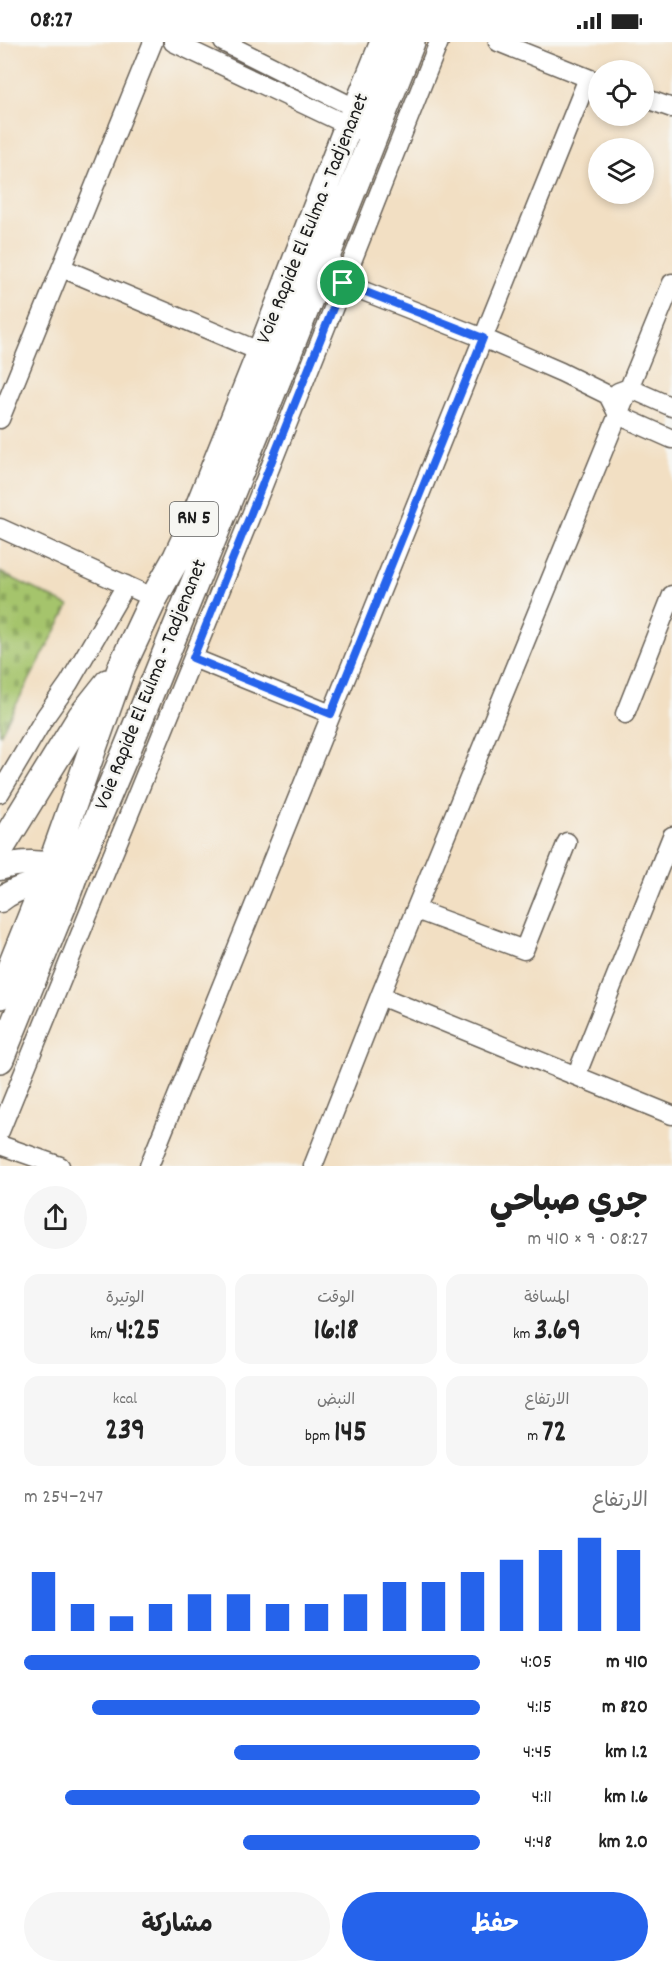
<!DOCTYPE html>
<html lang="ar">
<meta charset="utf-8">
<style>
body{margin:0;font-family:Dekko,"Playpen Sans Arabic",sans-serif;background:#f6f6f6;color:#222;direction:rtl;height:100vh;display:flex;flex-direction:column;font-size:22px;white-space:nowrap}
*{box-sizing:border-box;margin:0}
p{font-size:20px;color:#767676}
.icon{flex:none;width:33px;height:33px;fill:none;stroke:currentColor;stroke-width:2;stroke-linecap:round;stroke-linejoin:round}
.map{position:relative;height:1124px;overflow:hidden;direction:ltr}
.sheet{display:flex;flex-direction:column;background:#fff;flex:1}
.sheet>*{flex:none}
.fabs{position:absolute;left:588px;top:18px;display:grid;gap:12px}
.fabs a{display:grid;place-items:center;width:66px;height:66px;border-radius:50%;background:#fff;box-shadow:0 3px 9px #0003;font-size:30px}
.pin{position:absolute;display:grid;place-items:center;width:51px;height:51px;color:#fff;margin:-26px;border:3px solid #fff;border-radius:50%;box-shadow:0 2px 6px #0007}
.round{display:grid;place-items:center;flex:none;width:63px;height:63px;border-radius:32px;background:#f6f6f6}
.head{display:flex;align-items:center;justify-content:space-between;height:102px;padding:0 24px}
h1{font-size:33px;font-weight:700;line-height:45px}
.stats{display:grid;grid-template-columns:repeat(3,1fr);gap:9px;height:102px;padding:6px 24px}
.stats div{display:grid;align-content:center;border-radius:15px;background:#f6f6f6;text-align:center}
.stats b{font-size:30px;font-weight:700}
.stats small{font-size:16px;font-weight:400}
.stats p{font-size:16px}
.chart{height:168px;padding:12px 24px}
.chart p{display:flex;justify-content:space-between}
.chart svg{width:100%;height:108px;margin-top:6px;stroke:#2563eb;stroke-width:6}
.action{display:flex;gap:12px;margin-top:auto;padding:12px 24px}
.action a{flex:1;height:69px;border-radius:36px;background:#2563eb;color:#fff;font-size:24px;font-weight:700;line-height:69px;text-align:center}
.action a+a{background:#f6f6f6;color:#222}
ul{padding:0 24px;list-style:none;font-size:20px}
li{display:grid;grid-template-columns:96px 72px 1fr;align-items:center;height:45px}
li i{height:15px;border-radius:8px;background:#2563eb}
.status{display:flex;justify-content:space-between;align-items:center;height:42px;padding:0 30px;background:#fff;direction:ltr}
.status svg{height:16px;fill:currentColor}
.map>svg:first-child{display:block}
</style>
<div class="status"><b>08:27</b><svg viewBox="0 0 49 12"><path d="M0 12V9h3v3zM5 12V6h3v6zM10 12V3h3v9zM15 12V0h3v12zM26 1h20v11H26zM47 4h2v5h-2z"/></svg></div>
<div class="map">
<svg width="672" height="1124" viewBox="0 0 672 1124">
<defs>
<pattern id="cemetery-stones" width="16" height="16" patternUnits="userSpaceOnUse" patternTransform="scale(1.5)"><rect width="16" height="16" fill="#a5c46c"/><path d="M2 7V4a2 2 0 0 1 4 0v3zM10 15v-3a2 2 0 0 1 4 0v3z" fill="#8da85d"/></pattern>
</defs>
<rect width="100%" height="100%" fill="#f6f6f2"/>
<filter id="ink" filterUnits="userSpaceOnUse"><feTurbulence type="fractalNoise" baseFrequency=".0167" numOctaves="2"/><feDisplacementMap in="SourceGraphic" scale="12" xChannelSelector="R" yChannelSelector="G"/><feConvolveMatrix kernelMatrix="1 2 1 2 8 2 1 2 1" color-interpolation-filters="sRGB"/></filter>
<filter id="wash" filterUnits="userSpaceOnUse"><feTurbulence type="fractalNoise" baseFrequency=".008" numOctaves="4" result="noise"/><feDisplacementMap in="SourceGraphic" scale="24" xChannelSelector="R" yChannelSelector="G"/><feGaussianBlur stdDeviation="1.35" result="paint"/><feColorMatrix in="noise" values="0 0 0 0 0 0 0 0 0 0 0 0 0 0 0 0 0 1.4 0 .05"/><feComposite in="paint" operator="in"/></filter>
<g filter="url(#wash)">
<rect width="100%" height="100%" fill="#f2dfc3"/>
<path fill="url(#cemetery-stones)" stroke="#607044" stroke-width="1.5" d="M0 530 69 564 0 693Z"/>
</g>
<g filter="url(#ink)">
<g fill="none" stroke-linecap="round" stroke-linejoin="round">
<defs>
<path id="minor" d="M173 0 358 88
M223 0 367 72
M498 0 598 40
M644 56 672 66
M62 226 261 310
M343 241 483 296 561 330 608 353 618 373 672 397
M672 241 380 954 672 1073
M618 350 629 346 672 365
M0 377 153 0
M0 486 154 556
M193 616 331 672
M625 672 672 553
M0 751 45 675 69 641 126 543
M416 868 524 908 567 800
M576 1034 672 794
M0 1089 258 456 439 0
M0 1103 60 1124
M149 1124 588 36
M313 1124 380 954"/>
<path id="major" d="M0 826C23 818 47 821 70 826
M0 858C19 843 38 841 62 843"/>
<path id="highway" d="M0 807 81 675 108 641
M0 953 45 841 122 624 154 556 177 515 190 487 261 310 348 84 357 67 384 0
M0 1017 64 860 76 827 126 710 285 318 411 0"/>
</defs>
<use href="#minor" stroke="#676056" stroke-width="21"/>
<use href="#major" stroke="#676056" stroke-width="27"/>
<use href="#highway" stroke="#676056" stroke-width="30"/>
<use href="#minor" stroke="#fff" stroke-width="18"/>
<use href="#major" stroke="#fff" stroke-width="24"/>
<use href="#highway" stroke="#fff" stroke-width="27"/>
</g>
</g>
<g fill="none" stroke-linecap="round" stroke-linejoin="round" filter="url(#ink)">
<defs>
<path id="route" d="M343 241 483 296 331 672 193 616Z"/>
</defs>
<use href="#route" stroke="#fff" stroke-width="12"/>
<use href="#route" stroke="#2563eb" stroke-width="8"/>
</g>
<g text-anchor="middle" dominant-baseline="central" stroke-width="5" stroke-linejoin="round" paint-order="stroke">
<rect fill="#f6f6f2" stroke="#5d5d5c" stroke-width="1.5" x="170" y="460" width="48" height="34" rx="4.5"/>
<g font-size="20" font-weight="bold" fill="#1c1c1c">
<text x="194" y="477">RN 5</text>
</g>
<g font-size="21" fill="#1c1c1c" stroke="#f6f6f2">
<text transform="translate(314 177) rotate(-68)">Voie Rapide El Eulma - Tadjenanet</text>
<text transform="translate(152 643) rotate(-68)">Voie Rapide El Eulma - Tadjenanet</text>
</g>
</g>
</svg>
<div class="fabs">
<a><svg class="icon" aria-label="locate" viewBox="0 0 24 24"><circle cx="12" cy="12" r="6"/><path d="M12 2v4M12 18v4M2 12h4M18 12h4"/></svg></a>
<a><svg class="icon" aria-label="layers" viewBox="0 0 24 24"><path d="M12 4l9 5-9 5-9-5zM3 14l9 5 9-5"/></svg></a>
</div>
<div class="pin" style="left:343px;top:241px;background:#1e9e55"><svg class="icon" aria-label="arrive" viewBox="0 0 24 24"><path d="M6 21V4h12l-3 4 3 4H6"/></svg></div>
</div>
<section class="sheet">
<div class="head"><div><h1>جري صباحي</h1><p>08:27 · 9 × 410 m</p></div><a class="round"><svg class="icon" aria-label="share" viewBox="0 0 24 24"><path d="M12 15V3M7 8l5-5 5 5M5 13v7h14v-7"/></svg></a></div>
<div class="stats">
<div><p>المسافة</p><b>3.69<small> km</small></b></div>
<div><p>الوقت</p><b>16:18</b></div>
<div><p>الوتيرة</p><b>4:25<small> /km</small></b></div>
</div>
<div class="stats">
<div><p>الارتفاع</p><b>72<small> m</small></b></div>
<div><p>النبض</p><b>145<small> bpm</small></b></div>
<div><p>kcal</p><b>239</b></div>
</div>
<div class="chart"><p><span>الارتفاع</span>247–254 m</p>
<svg viewBox="0 0 160 44" preserveAspectRatio="none"><path d="M5 44V20M15 44V33M25 44V38M35 44V33M45 44V29M55 44V29M65 44V33M75 44V33M85 44V29M95 44V24M105 44V24M115 44V20M125 44V15M135 44V11M145 44V6M155 44V11"/></svg>
</div>
<ul>
<li><b>410 m</b>4:05<i style="width:100%"></i></li>
<li><b>820 m</b>4:15<i style="width:85%"></i></li>
<li><b>1.2 km</b>4:45<i style="width:54%"></i></li>
<li><b>1.6 km</b>4:11<i style="width:91%"></i></li>
<li><b>2.0 km</b>4:48<i style="width:52%"></i></li>
</ul>
<div class="action"><a>حفظ</a><a>مشاركة</a></div>
</section>
